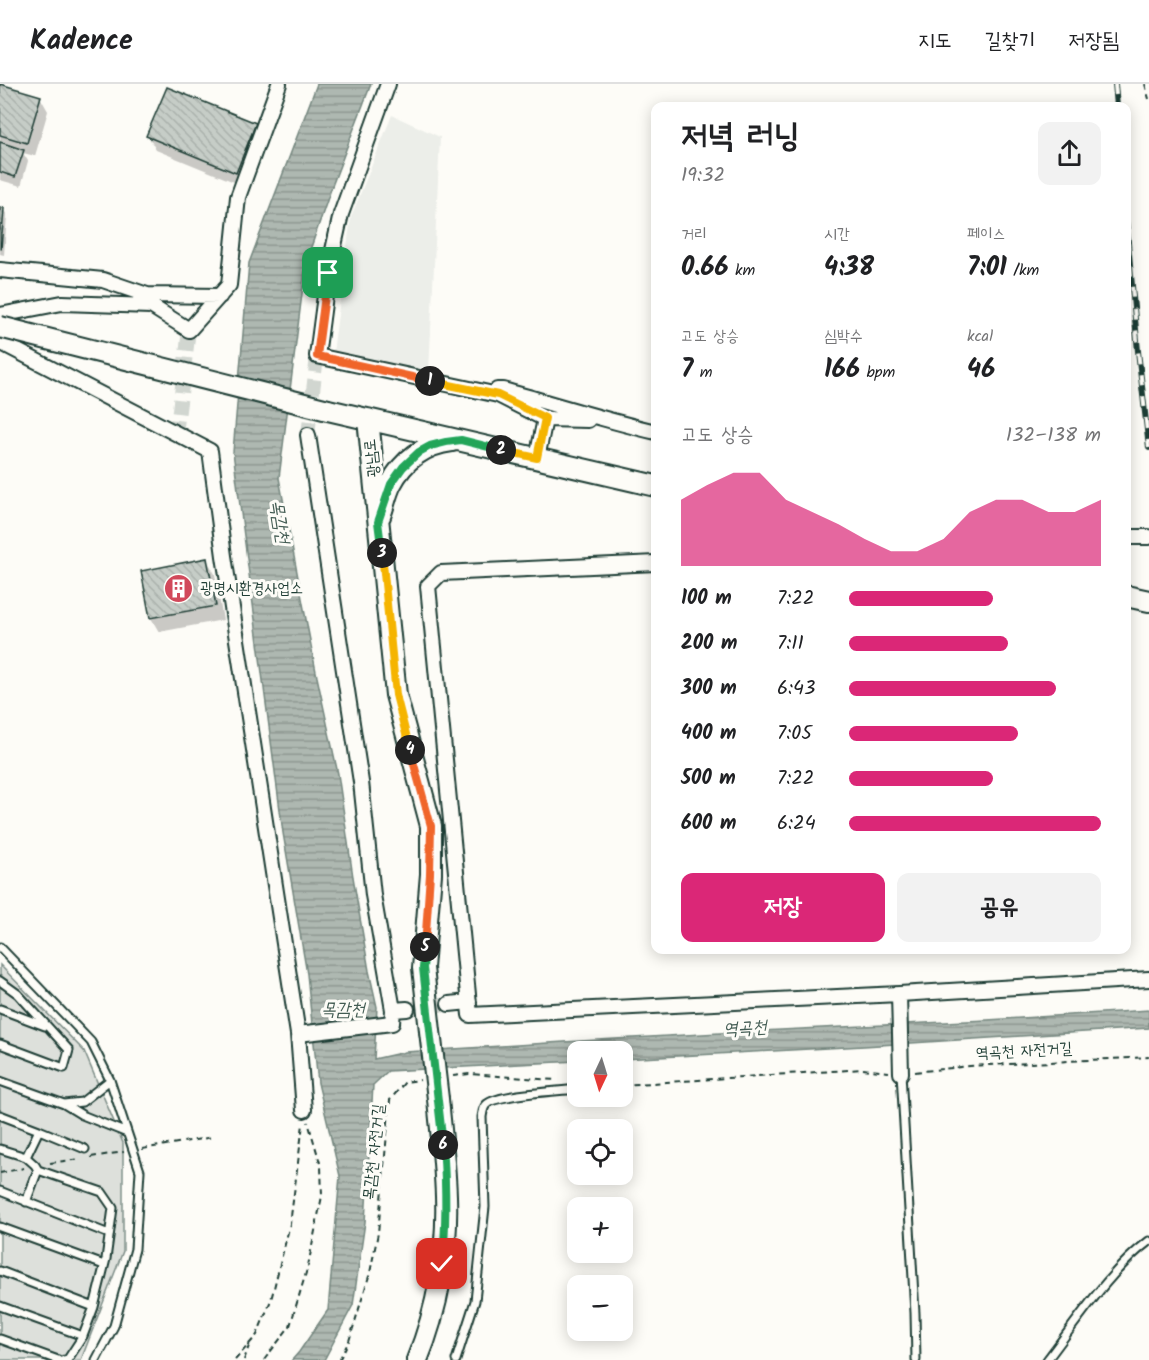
<!DOCTYPE html>
<html lang="ko">
<meta charset="utf-8">
<style>
body{margin:0;font-family:Kalam,"Poor Story",sans-serif;background:#f2f2f2;color:#202124;height:100vh;display:flex;flex-direction:column;font-size:22px;white-space:nowrap}
*{box-sizing:border-box;margin:0}
p{font-size:20px;color:#757577}
.icon{flex:none;width:33px;height:33px;fill:none;stroke:currentColor;stroke-width:2;stroke-linecap:round;stroke-linejoin:round}
.map{position:relative;flex:1;overflow:hidden}
.sheet{position:absolute;left:651px;top:18px;width:480px;height:852px;display:flex;flex-direction:column;background:#fff;border-radius:12px;box-shadow:0 3px 15px #0003}
.sheet>*{flex:none}
.needle{width:39px;rotate:184deg}
.controls{position:absolute;left:567px;top:957px;display:grid;gap:12px}
.controls a{display:grid;place-items:center;width:66px;height:66px;border-radius:12px;background:#fff;box-shadow:0 3px 15px #0003;font-size:30px}
.pin{position:absolute;display:grid;place-items:center;width:51px;height:51px;color:#fff;margin:-26px;border-radius:12px;box-shadow:0 3px 9px #0006}
.km{position:absolute;width:30px;height:30px;margin:-15px;border-radius:50%;background:#222;color:#fff;font-size:16px;line-height:30px;text-align:center}
.round{display:grid;place-items:center;flex:none;width:63px;height:63px;border-radius:12px;background:#f2f2f2}
.head{display:flex;align-items:center;justify-content:space-between;height:102px;padding:0 30px}
h1{font-size:33px;font-weight:700;line-height:45px}
.figures{display:grid;grid-template-columns:repeat(3,1fr);gap:9px;height:102px;padding:6px 30px}
.figures div{display:grid;align-content:center}
.figures b{font-size:26px;font-weight:700}
.figures small{font-size:16px;font-weight:400}
.figures p{font-size:16px}
.chart{height:168px;padding:12px 30px}
.chart p{display:flex;justify-content:space-between}
.chart svg{width:100%;height:108px;margin-top:6px;fill:#db2777;opacity:.7}
.action{display:flex;gap:12px;margin-top:auto;padding:12px 30px}
.action a{flex:1;height:69px;border-radius:12px;background:#db2777;color:#fff;font-size:24px;font-weight:700;line-height:69px;text-align:center}
.action a+a{background:#f2f2f2;color:#202124}
ul{padding:0 30px;list-style:none;font-size:20px}
li{display:grid;grid-template-columns:96px 72px 1fr;align-items:center;height:45px}
li i{height:15px;border-radius:8px;background:#db2777}
header{display:flex;align-items:center;gap:36px;box-sizing:border-box;height:84px;padding:0 30px;background:#fff;border-bottom:2px solid #e0e0e0}
header strong{font-size:28px}
nav{display:flex;gap:33px;margin-inline-start:auto;font-size:21px}
.map>svg:first-child{display:block}
</style>
<header>
<strong>Kadence</strong>
<nav><a>지도</a><a>길찾기</a><a>저장됨</a></nav>
</header>
<div class="map">
<svg width="1149" height="1276" viewBox="0 0 1149 1276">
<defs>
<pattern id="water-rules" width="6" height="5" patternUnits="userSpaceOnUse" patternTransform="scale(1.5)"><rect width="6" height="5" fill="#aeb8b1"/><path d="M0 2.5h6" fill="none" stroke="#8d9791"/></pattern>
<pattern id="building-back-hatch" width="6" height="6" patternUnits="userSpaceOnUse" patternTransform="scale(1.5)"><rect width="6" height="6" fill="#c6cdc7"/><path d="M-1 5l2 2M0 0l6 6M5-1l2 2" fill="none" stroke="#aab1ac"/></pattern>
</defs>
<rect width="100%" height="100%" fill="#fdfcf7"/>
<filter id="ink" filterUnits="userSpaceOnUse"><feTurbulence type="fractalNoise" baseFrequency=".0167" numOctaves="2"/><feDisplacementMap in="SourceGraphic" scale="12" xChannelSelector="R" yChannelSelector="G"/><feConvolveMatrix kernelMatrix="1 2 1 2 8 2 1 2 1" color-interpolation-filters="sRGB"/></filter>
<g filter="url(#ink)">
<path fill="#eceee9" d="M392 31 440 53 429 288 333 268 351 133Z"/>
<path fill="#dde0db" stroke="#7e8e88" stroke-width="1.5" d="M0 881 84 967 123 1059V1167L81 1276H0Z"/>
<path fill="url(#water-rules)" stroke="#75877f" stroke-width="1.5" d="M317 0H371L332 102 306 178 279 394 317 593 338 690 353 793 369 887 377 923 374 975 405 968 580 957 720 949 987 936 1149 926V944L864 962 623 975 622 968H578L577 977 388 987 373 1001 365 1138 353 1221 324 1276H292L299 1268 328 1226 340 1092 318 999 307 890 283 749 233 368 249 179Z"/>
<path fill="#0003" d="M0 1 40 13 48 27 35 72 23 69 28 77 21 102 0 96Z
M167 5 255 41 263 54 244 102 156 66 148 52Z
M0 125H3L7 131 4 171 0 170Z
M207 476 215 490 223 536 159 548 151 534 143 488Z"/>
<path fill="url(#building-back-hatch)" stroke="#1f3d34" stroke-width="1.5" d="M0 0 41 12 27 59 0 51Z
M167 3 256 39 236 89 146 52Z
M0 58 24 66 15 93 0 88Z
M0 123 4 124 1 165H0Z
M207 474 216 522 150 534 141 487Z"/>
<g fill="none" stroke-linecap="round" stroke-linejoin="round">
<path stroke="#d1d6d0" stroke-width="14" stroke-dasharray="14 7" stroke-linecap="butt" d="M176 350 189 246
M308 351 317 272
M407 925 449 920"/>
<defs>
<path id="lane" d="M0 863 91 958 110 996 140 1087 135 1165 114 1242 96 1276
M0 897 18 910 69 966 64 984 0 960
M0 925 45 942
M901 989 915 1229 916 1276
M110 996 82 1018 64 1020 82 1031 127 1049
M0 997 64 1020
M0 1031 39 1046 26 1073 35 1081 38 1086 102 1108 113 1124 106 1175 94 1223
M39 1046 85 1065
M0 1065 26 1073
M0 1107 109 1150
M26 1118 38 1086
M0 1143 104 1181
M0 1187 94 1223 83 1252 68 1275 64 1276
M0 1222 83 1252
M0 1255 58 1276
M456 1276 475 1217 485 1123 482 1033C483 1028 483 1023 487 1020 497 1010 561 1007 578 1005
M1047 1276C1078 1236 1109 1187 1149 1157"/>
<path id="street" d="M388 0 341 130 328 189 317 272 498 311 545 335 537 374
M0 186 103 196 147 211
M140 216 147 211 220 212
M0 231 62 219 151 222 189 246 229 201 238 113 279 0
M0 258 210 367 224 472 298 950 304 1026
M497 306H503C554 320 604 336 656 348
M545 335 588 336
M308 351 361 698 373 811 393 926
M1126 453H1149
M656 479 441 489 428 502 470 931 899 910 1149 895
M899 910 901 989
M449 920 469 918
M298 950 392 939 393 926 407 925"/>
<path id="secondary" d="M328 326 656 402
M368 335 396 611 431 742V790L423 884 430 947
M380 432C384 422 386 410 391 400 403 376 425 360 452 357
M1126 512 1149 517
M417 1276C438 1225 448 1167 446 1112 445 1080 441 1047 438 1015"/>
</defs>
<use href="#lane" stroke="#1f3d34" stroke-width="11"/>
<use href="#street" stroke="#1f3d34" stroke-width="18"/>
<use href="#secondary" stroke="#1f3d34" stroke-width="24"/>
<path stroke="#1f3d34" stroke-width="2" stroke-dasharray="6 4.5" stroke-linecap="butt" d="M1145 0 1149 15
M915 988 970 982 1149 973
M453 992 469 990 555 996
M622 1001 863 985 889 988
M142 1065 213 1053
M91 1073 124 1068
M50 1079 80 1075
M0 1089 24 1084
M235 1276 257 1251 271 1216 290 1140 303 1040
M244 1276 250 1259
M264 1276 290 1242 308 1182 322 1112 321 1082 308 1038
M339 1276 349 1257 370 1189 378 1149 390 1016 405 998 420 996"/>
<use href="#lane" stroke="#fdfcf7" stroke-width="7"/>
<use href="#street" stroke="#fdfcf7" stroke-width="14"/>
<use href="#secondary" stroke="#fdfcf7" stroke-width="20"/>
<defs>
<path id="rail" d="M1115 0 1117 22
M1126 137 1138 267 1149 364"/>
</defs>
<use href="#rail" stroke="#1f3d34" stroke-width="6"/>
<use href="#rail" stroke="#fdfcf7" stroke-width="4" stroke-dasharray="11" stroke-linecap="butt"/>
<defs>
<path id="secondary-bridge" d="M0 243 328 326
M430 947 438 1015"/>
</defs>
<use href="#secondary-bridge" stroke="#1f3d34" stroke-width="24" stroke-linecap="butt"/>
<use href="#secondary-bridge" stroke="#fdfcf7" stroke-width="20"/>
</g>
</g>
<g fill="none" stroke-linecap="round" stroke-linejoin="round" filter="url(#ink)">
<defs>
<path id="split-1" d="M328 189 317 272 430 297"/>
<path id="split-2" d="M430 297 498 311 545 334 537 374 501 366"/>
<path id="split-3" d="M382 469 378 438 391 400 403 383 419 368 430 362 446 358 461 356 501 366"/>
<path id="split-4" d="M382 469 396 611 410 666"/>
<path id="split-5" d="M410 666 431 742 430 790 425 863"/>
<path id="split-6" d="M425 863 423 884 443 1061"/>
<path id="split-7" d="M442 1180C447 1140 446 1101 443 1061"/>
</defs>
<use href="#split-1" stroke="#fff" stroke-width="12"/>
<use href="#split-2" stroke="#fff" stroke-width="12"/>
<use href="#split-3" stroke="#fff" stroke-width="12"/>
<use href="#split-4" stroke="#fff" stroke-width="12"/>
<use href="#split-5" stroke="#fff" stroke-width="12"/>
<use href="#split-6" stroke="#fff" stroke-width="12"/>
<use href="#split-7" stroke="#fff" stroke-width="12"/>
<use href="#split-1" stroke="#f0652b" stroke-width="8"/>
<use href="#split-2" stroke="#f5b400" stroke-width="8"/>
<use href="#split-3" stroke="#22a559" stroke-width="8"/>
<use href="#split-4" stroke="#f5b400" stroke-width="8"/>
<use href="#split-5" stroke="#f0652b" stroke-width="8"/>
<use href="#split-6" stroke="#22a559" stroke-width="8"/>
<use href="#split-7" stroke="#22a559" stroke-width="8"/>
</g>
<defs>
<symbol id="building-disc" viewBox="-11 -11 22 22"><circle r="9.5" fill="#d1495b" stroke="#fdfcf7"/><path d="M-4-6H4V6H1V3H-1V6H-4ZM-2.5-4.3h1.7v1.8h-1.7ZM.8-4.3h1.7v1.8H.8ZM-2.5-1h1.7V.8h-1.7ZM.8-1h1.7V.8H.8Z" fill="#fff"/></symbol>
</defs>
<g fill-rule="evenodd">
<use href="#building-disc" x="162" y="488" width="33" height="33"/>
</g>
<g text-anchor="middle" dominant-baseline="central" stroke-width="6" stroke-linejoin="round" paint-order="stroke">
<g font-size="16" fill="#1f3d34" stroke="#fdfcf7">
<text transform="translate(372 374) rotate(-96)">광남로</text>
<text transform="translate(1024 967) rotate(-3)">역곡천 자전거길</text>
<text transform="translate(374 1068) rotate(-84)">목감천 자전거길</text>
</g>
<g font-size="16" fill="#1f3d34" stroke="#fdfcf7" text-anchor="start">
<text x="200" y="504">광명시환경사업소</text>
</g>
<g font-size="18" font-style="italic" fill="#435c53" stroke="#fdfcf7">
<text transform="translate(279 438) rotate(81)">목감천</text>
<text x="343" y="926">목감천</text>
<text transform="translate(745 945) rotate(-3)">역곡천</text>
</g>
</g>
</svg>
<div class="controls">
<a><svg class="needle" viewBox="-14 -14 28 28"><path d="M0-13l5 13h-10z" fill="#e53935"/><path d="M0 13l5-13h-10z" fill="#757577"/></svg></a>
<a><svg class="icon" aria-label="locate" viewBox="0 0 24 24"><circle cx="12" cy="12" r="6"/><path d="M12 2v4M12 18v4M2 12h4M18 12h4"/></svg></a>
<a>+</a>
<a>−</a>
</div>
<div class="pin" style="left:328px;top:189px;background:#1e9e55"><svg class="icon" aria-label="arrive" viewBox="0 0 24 24"><path d="M6 21V4h12l-3 4 3 4H6"/></svg></div>
<div class="pin" style="left:442px;top:1180px;background:#d93025"><svg class="icon" aria-label="check" viewBox="0 0 24 24"><path d="M5 12l5 5 9-10"/></svg></div>
<b class="km" style="left:430px;top:297px">1</b>
<b class="km" style="left:501px;top:366px">2</b>
<b class="km" style="left:382px;top:469px">3</b>
<b class="km" style="left:410px;top:666px">4</b>
<b class="km" style="left:425px;top:863px">5</b>
<b class="km" style="left:443px;top:1061px">6</b>
<section class="sheet">
<div class="head"><div><h1>저녁 러닝</h1><p>19:32</p></div><a class="round"><svg class="icon" aria-label="share" viewBox="0 0 24 24"><path d="M12 15V3M7 8l5-5 5 5M5 13v7h14v-7"/></svg></a></div>
<div class="figures">
<div><p>거리</p><b>0.66<small> km</small></b></div>
<div><p>시간</p><b>4:38</b></div>
<div><p>페이스</p><b>7:01<small> /km</small></b></div>
</div>
<div class="figures">
<div><p>고도 상승</p><b>7<small> m</small></b></div>
<div><p>심박수</p><b>166<small> bpm</small></b></div>
<div><p>kcal</p><b>46</b></div>
</div>
<div class="chart"><p><span>고도 상승</span>132–138 m</p>
<svg viewBox="0 0 160 44" preserveAspectRatio="none"><path d="M0 44V17L10 11L20 6L30 6L40 17L50 22L60 27L70 33L80 38L90 38L100 33L110 22L120 17L130 17L140 22L150 22L160 17V44z"/></svg>
</div>
<ul>
<li><b>100 m</b>7:22<i style="width:57%"></i></li>
<li><b>200 m</b>7:11<i style="width:63%"></i></li>
<li><b>300 m</b>6:43<i style="width:82%"></i></li>
<li><b>400 m</b>7:05<i style="width:67%"></i></li>
<li><b>500 m</b>7:22<i style="width:57%"></i></li>
<li><b>600 m</b>6:24<i style="width:100%"></i></li>
</ul>
<div class="action"><a>저장</a><a>공유</a></div>
</section>
</div>
